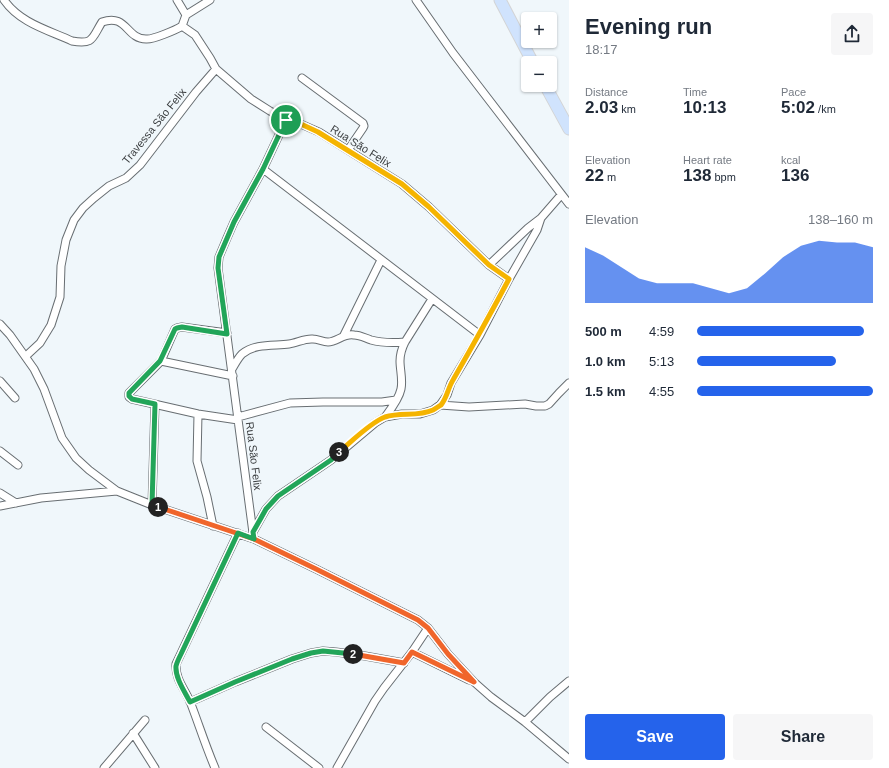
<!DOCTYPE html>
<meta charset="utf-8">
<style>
body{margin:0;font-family:Helvetica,sans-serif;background:#f6f6f7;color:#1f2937;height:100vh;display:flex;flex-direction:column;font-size:15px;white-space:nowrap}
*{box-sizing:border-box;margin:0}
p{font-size:13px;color:#747a83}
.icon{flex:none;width:22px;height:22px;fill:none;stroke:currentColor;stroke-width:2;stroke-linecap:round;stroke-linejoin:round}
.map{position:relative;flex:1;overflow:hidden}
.side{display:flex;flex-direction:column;background:#fff;width:320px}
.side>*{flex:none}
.fabs{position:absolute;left:521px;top:12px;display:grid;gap:8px}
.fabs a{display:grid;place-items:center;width:36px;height:36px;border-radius:4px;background:#fff;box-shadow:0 1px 3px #0004;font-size:20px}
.pin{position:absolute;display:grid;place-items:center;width:34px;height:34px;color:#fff;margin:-17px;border:2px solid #fff;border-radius:50%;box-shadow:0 1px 4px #0007}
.km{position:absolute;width:20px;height:20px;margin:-10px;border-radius:50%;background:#222;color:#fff;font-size:11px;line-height:20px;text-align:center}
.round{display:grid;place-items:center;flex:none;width:42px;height:42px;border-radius:4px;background:#f6f6f7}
.head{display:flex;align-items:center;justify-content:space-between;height:68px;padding:0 16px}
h1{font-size:22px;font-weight:700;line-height:30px}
.figures{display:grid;grid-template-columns:repeat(3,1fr);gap:6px;height:68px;padding:4px 16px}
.figures div{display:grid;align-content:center}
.figures b{font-size:17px;font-weight:700}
.figures small{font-size:11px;font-weight:400}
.figures p{font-size:11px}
.chart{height:112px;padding:8px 16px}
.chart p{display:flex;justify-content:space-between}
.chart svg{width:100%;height:72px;margin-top:4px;fill:#2563eb;opacity:.7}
.button{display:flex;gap:8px;margin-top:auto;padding:8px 16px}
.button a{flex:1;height:46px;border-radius:4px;background:#2563eb;color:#fff;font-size:16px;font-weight:700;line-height:46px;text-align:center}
.button a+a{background:#f6f6f7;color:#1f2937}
ul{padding:0 16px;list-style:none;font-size:13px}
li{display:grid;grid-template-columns:64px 48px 1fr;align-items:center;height:30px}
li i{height:10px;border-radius:5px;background:#2563eb}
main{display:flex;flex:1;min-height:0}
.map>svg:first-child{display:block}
</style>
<main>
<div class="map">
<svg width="569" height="768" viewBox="0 0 569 768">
<rect width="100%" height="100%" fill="#f0f7fb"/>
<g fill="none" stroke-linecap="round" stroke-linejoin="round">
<defs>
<path id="street" d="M4 0C20 23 48 30 72 41 94 45 92 38 102 22 127 13 126 39 146 39 152 40 176 30 182 26
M177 0 186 15
M416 0 453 53 486 96 569 204
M216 69 251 99 270 111 286 120 303 125 319 132 402 184 429 207 489 265 509 279
M302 78 363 123 364 126 363 128 348 150
M263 169 480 335
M489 265 528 228 541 218
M0 324 10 335 34 369 44 389 62 438 76 458 89 470 117 491 152 505 254 539 316 569 418 620 428 628 448 654 474 682 491 697 525 722 569 759
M227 333 182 327 177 328 175 329 161 361 129 393V397L132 399 198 414 238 420
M344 335 381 260
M26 356 40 343 51 325 60 297 61 266 66 240 74 220 83 208 94 198 109 186 126 178 140 165 196 92 216 69 210 58 195 35 182 26 186 15 210 0
M161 361 233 376
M232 369C235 364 238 358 242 354 255 343 274 346 289 344 297 343 305 338 313 339 318 339 323 342 328 342 337 342 344 333 354 335 360 335 365 338 371 340 382 343 393 343 405 342
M0 381 15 398
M440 405 469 407 525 404 536 406H545L549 404 559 393 569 383
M198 414 197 461 207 497 213 526
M238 417 290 403 323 402H382L396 400
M385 417C391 409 399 399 401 389 403 380 400 370 400 361 400 354 402 348 405 342L432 299
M0 451 18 465
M0 493 16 503
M152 505 155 404
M0 506 41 498 117 491
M253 532 266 509 278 496 331 460 375 423 385 417 402 414H420L433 410 440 405 447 395 451 383 480 335 509 279 537 230 541 218 561 195
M253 533 218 268 219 257 227 238 234 222 263 169 286 120
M412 652 469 680
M190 702 235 682 292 659 311 653 323 651 336 652 365 656 404 663
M525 722 550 697 569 681
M266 727 319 768
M133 733 155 768
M104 768 145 720
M215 768C206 747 199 725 191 704 186 690 175 680 176 664L238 533
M337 768 375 701 384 688 412 652 428 628"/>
<path id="primary" d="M500 0 533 63
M545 85 569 129"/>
</defs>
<use href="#street" stroke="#686e72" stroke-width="9"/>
<use href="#primary" stroke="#d3d4d5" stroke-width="13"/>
<use href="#street" stroke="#fff" stroke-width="7"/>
<use href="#primary" stroke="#d0e3fd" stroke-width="11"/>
</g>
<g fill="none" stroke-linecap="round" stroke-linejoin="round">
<defs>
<path id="split-1" d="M158 507 152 505 155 404 132 399 129 396V393L160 361 175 329 177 328 182 327 227 334 218 268 219 257 234 222 263 169 286 120"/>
<path id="split-2" d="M158 507 254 539 316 569 418 620 428 628 448 654 474 682 412 652 404 663 353 654"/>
<path id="split-3" d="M339 452 331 460 278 496 266 509 261 518 253 532 254 539 238 533 181 654C179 658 177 662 176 666 175 678 185 692 190 702L235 682 292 659 311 653 323 651 353 654"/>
<path id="split-4" d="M286 120 303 125 318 132 402 184 429 207 489 265 509 279C491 313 472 347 453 380 448 388 447 398 441 405 439 406 435 409 433 410 418 417 401 412 385 417 371 422 351 442 339 452"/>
</defs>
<use href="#split-1" stroke="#fff" stroke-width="8"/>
<use href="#split-2" stroke="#fff" stroke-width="8"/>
<use href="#split-3" stroke="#fff" stroke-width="8"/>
<use href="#split-4" stroke="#fff" stroke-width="8"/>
<use href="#split-1" stroke="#22a559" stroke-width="5"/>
<use href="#split-2" stroke="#f0652b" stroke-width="5"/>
<use href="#split-3" stroke="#22a559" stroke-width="5"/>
<use href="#split-4" stroke="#f5b400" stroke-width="5"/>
</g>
<g text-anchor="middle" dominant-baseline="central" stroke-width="3" stroke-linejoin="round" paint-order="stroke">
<g font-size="11" fill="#393c3e" stroke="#f0f7fb">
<text transform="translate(154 126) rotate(-51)">Travessa São Felix</text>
<text transform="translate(361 146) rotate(32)">Rua São Felix</text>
<text transform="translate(254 456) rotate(83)">Rua São Felix</text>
</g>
</g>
</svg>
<div class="fabs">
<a>+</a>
<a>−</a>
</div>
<div class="pin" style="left:286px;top:120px;background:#1e9e55"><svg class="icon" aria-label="arrive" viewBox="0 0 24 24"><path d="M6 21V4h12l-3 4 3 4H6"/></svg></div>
<b class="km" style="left:158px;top:507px">1</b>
<b class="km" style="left:353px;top:654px">2</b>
<b class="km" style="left:339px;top:452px">3</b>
</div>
<section class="side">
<div class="head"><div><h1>Evening run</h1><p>18:17</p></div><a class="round"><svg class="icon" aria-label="share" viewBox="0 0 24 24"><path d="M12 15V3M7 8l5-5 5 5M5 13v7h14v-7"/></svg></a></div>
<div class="figures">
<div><p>Distance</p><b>2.03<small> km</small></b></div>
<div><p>Time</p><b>10:13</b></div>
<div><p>Pace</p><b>5:02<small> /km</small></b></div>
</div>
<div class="figures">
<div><p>Elevation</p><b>22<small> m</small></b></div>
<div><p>Heart rate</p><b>138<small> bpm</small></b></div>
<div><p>kcal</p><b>136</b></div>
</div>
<div class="chart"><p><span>Elevation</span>138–160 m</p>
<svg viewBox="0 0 160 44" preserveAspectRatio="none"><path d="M0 44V10L10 15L20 22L30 29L40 32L50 32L60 32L70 35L80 38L90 35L100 26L110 16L120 9L130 6L140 7L150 7L160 10V44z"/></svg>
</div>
<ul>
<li><b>500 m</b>4:59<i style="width:95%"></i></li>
<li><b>1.0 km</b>5:13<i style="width:79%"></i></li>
<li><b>1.5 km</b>4:55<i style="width:100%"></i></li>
</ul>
<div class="button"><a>Save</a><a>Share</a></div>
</section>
</main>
